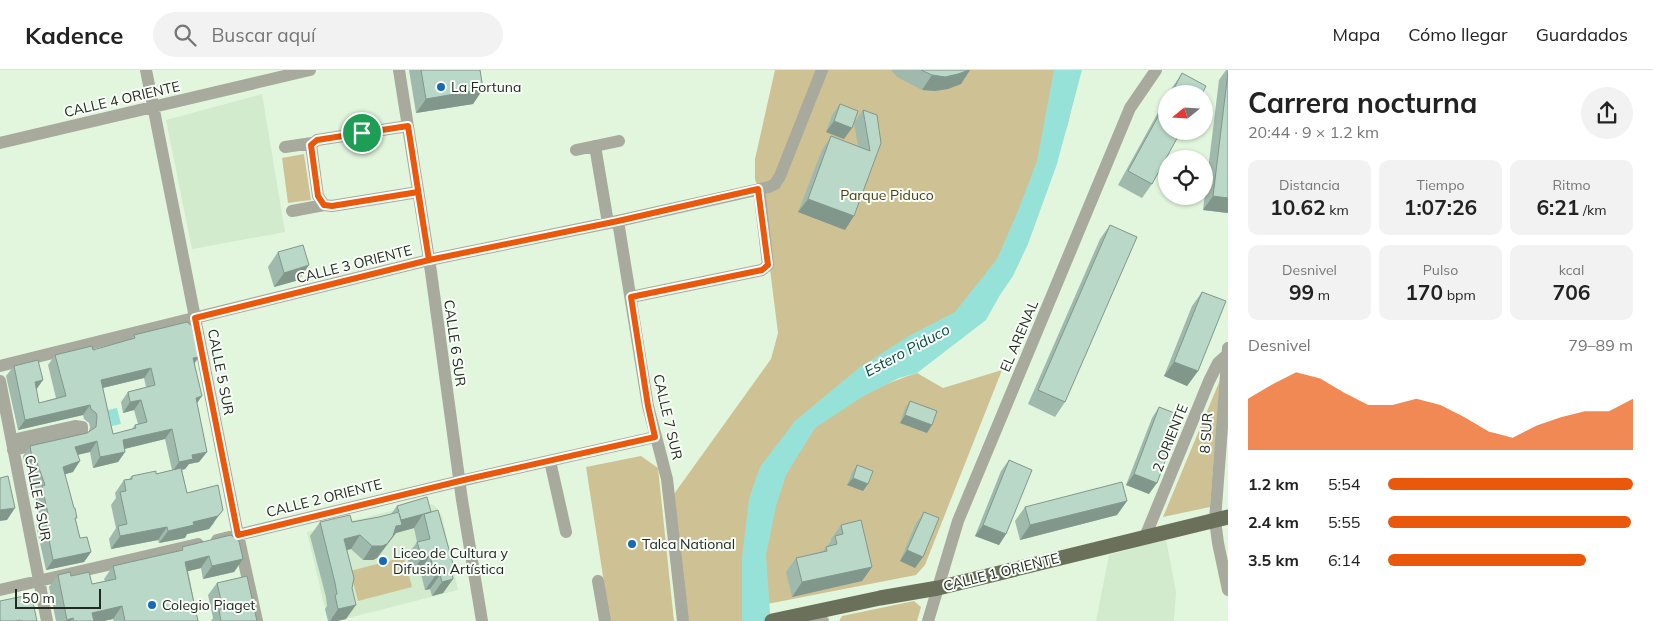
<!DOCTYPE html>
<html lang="es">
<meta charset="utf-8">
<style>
body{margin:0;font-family:Mulish,sans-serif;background:#f2f2f2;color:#222;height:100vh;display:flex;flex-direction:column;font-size:19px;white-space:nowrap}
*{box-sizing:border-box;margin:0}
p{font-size:16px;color:#767676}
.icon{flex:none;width:28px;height:28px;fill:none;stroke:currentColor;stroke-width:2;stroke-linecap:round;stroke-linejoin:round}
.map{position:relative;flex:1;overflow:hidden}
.sheet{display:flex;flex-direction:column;background:#fff;width:425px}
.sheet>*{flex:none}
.needle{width:32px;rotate:252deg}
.fabs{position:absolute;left:1158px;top:15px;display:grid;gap:10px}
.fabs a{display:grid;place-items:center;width:55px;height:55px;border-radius:50%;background:#fff;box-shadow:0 1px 4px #0004;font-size:25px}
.scale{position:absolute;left:15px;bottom:12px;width:86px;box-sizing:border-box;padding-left:5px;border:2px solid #222920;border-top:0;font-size:14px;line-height:18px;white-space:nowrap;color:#222920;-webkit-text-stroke:4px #fafef9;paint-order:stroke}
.pin{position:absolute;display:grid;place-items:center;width:42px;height:42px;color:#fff;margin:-21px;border:2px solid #fff;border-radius:50%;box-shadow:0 1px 5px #0007}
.round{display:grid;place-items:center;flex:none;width:52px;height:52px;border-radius:26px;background:#f2f2f2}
.headline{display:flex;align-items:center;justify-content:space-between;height:85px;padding:0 20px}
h1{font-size:28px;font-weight:700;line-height:38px}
.stats{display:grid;grid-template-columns:repeat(3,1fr);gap:8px;height:85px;padding:5px 20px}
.stats div{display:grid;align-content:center;border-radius:10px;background:#f2f2f2;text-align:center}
.stats b{font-size:21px;font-weight:700}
.stats small{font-size:14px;font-weight:400}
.stats p{font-size:14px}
.chart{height:140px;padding:10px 20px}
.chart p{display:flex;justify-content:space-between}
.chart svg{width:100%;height:90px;margin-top:5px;fill:#ea580c;opacity:.7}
ul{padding:0 20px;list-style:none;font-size:16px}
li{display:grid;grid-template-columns:80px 60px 1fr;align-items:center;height:38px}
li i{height:12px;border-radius:6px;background:#ea580c}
header{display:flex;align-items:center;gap:30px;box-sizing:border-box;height:70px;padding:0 25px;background:#fff;border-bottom:1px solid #e0e0e0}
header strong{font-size:24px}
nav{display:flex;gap:28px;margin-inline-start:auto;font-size:18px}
.search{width:350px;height:45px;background:#f2f2f2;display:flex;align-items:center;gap:12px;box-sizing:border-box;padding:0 18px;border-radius:28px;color:#767676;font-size:19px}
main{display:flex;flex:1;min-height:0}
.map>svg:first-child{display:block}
</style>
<header>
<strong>Kadence</strong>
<div class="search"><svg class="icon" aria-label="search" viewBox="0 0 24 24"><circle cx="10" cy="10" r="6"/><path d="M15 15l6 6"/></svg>Buscar aquí</div>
<nav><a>Mapa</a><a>Cómo llegar</a><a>Guardados</a></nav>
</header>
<main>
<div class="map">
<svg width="1228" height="551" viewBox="0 0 1228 551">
<rect width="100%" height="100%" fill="#e2f6dd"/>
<path fill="#d1ebcc" d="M262 24 285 162 192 179 166 50Z
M423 433 434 435 442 445 458 520 337 551H328L307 462Z
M1166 469 1176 522 1174 551H1096L1109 485Z"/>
<path fill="#cec294" d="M775 0H1080L1068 54 1038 142 1013 198 799 367 777 413C790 391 803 369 821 351 839 333 892 311 917 303L943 318 1002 300 925 495 916 505 767 534 764 551H688L674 424 771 289 778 263 760 120 755 110V89Z
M304 84 311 130 288 133 282 88Z
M1220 310 1210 437 1163 447Z
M641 386 658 398 674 551H610L586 397Z
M404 487 412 517 358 531 350 501Z
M914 531 921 537 917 551H839L842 546Z"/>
<path fill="#97e2d8" d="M1054 0H1082L1057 94 1028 174 1013 206 1000 225 986 250 917 303 899 308 862 327 815 358 786 405 776 436 766 485 770 543 769 551H742V488L749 429 760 397 795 351 859 298 907 267 955 242 997 189 1018 141 1037 91Z
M117 338 121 354 112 356 108 340Z"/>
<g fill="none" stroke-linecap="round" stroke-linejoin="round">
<path stroke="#a7aa9d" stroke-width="12" d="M146 0 238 465 257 551
M399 0 431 202 462 430 482 551
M408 56 317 70 311 75 318 126 324 135 332 136 418 122
M0 73 310 0
M595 76 608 153
M285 77 312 73
M576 80 619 71
M292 141 324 135
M618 151 648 336 667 409 683 551
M631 227 762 200 768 195 759 119
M1228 278 1215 450 1218 473 1228 520
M0 296 429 190 618 151 769 117 775 114 780 106 822 0
M0 311 47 551
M12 370 75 356 82 357V363L76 366 13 380
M550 391 566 462
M1145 467 1209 311 1218 293 1228 284
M217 470 460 411 655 367
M598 511 605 551
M0 520 198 474
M804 544 823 551
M928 551 958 451 1130 38 1156 0"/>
<path stroke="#6b705a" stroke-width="15" d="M772 551 880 528 938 518 1228 447"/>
</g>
<path fill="#9fbaac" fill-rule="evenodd" d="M409 0H480L483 19 473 34 416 43Z
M891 0H970L961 14 948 19 935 21 922 20 897 7Z
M1226 0H1228V143L1203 140 1219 10Z
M1182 3 1202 24H1168Z
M1166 28V61L1152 114 1142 128 1118 115Z
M840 34 844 69 826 62 832 45Z
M863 40 881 73 845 160 798 142 822 80 831 66 858 76 854 53Z
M1110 155 1065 332 1055 347 1028 334 1100 169Z
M278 182 299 210 274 217 268 197Z
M1202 222 1198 301 1187 316 1164 306 1192 236Z
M134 265 195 293 197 334 207 382 199 392 189 394 185 399 182 400 187 423 214 453 209 459 187 464 185 468 159 473 158 470 111 479 109 469 116 458 111 435 116 428 115 423 124 410 129 409 132 406 156 404 172 400 165 369 124 379 125 382 118 392 93 398 90 382 77 385 73 402 65 404 80 468 91 482 84 492 46 500 36 455 40 450 35 426 37 423 28 397 25 398 23 386 30 376 87 363 89 361 90 357 89 353 84 349 83 345 18 360 6 306 14 296 36 319 39 333 56 328 48 295 55 285 93 280 131 269ZM144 308 146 317 128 322 121 332 123 343 134 340 138 354 135 355 132 359 113 364 103 318Z
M910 331 927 363 900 353 905 338Z
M1159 337 1149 424 1126 415 1152 348Z
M1009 390 1006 464 999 475 975 466 1001 401Z
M857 395 868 414 863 421 847 415 852 402Z
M1127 431 1117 445 1020 470 1015 451 1025 437Z
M397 436 431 442 455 501 452 505 453 509 443 523 432 526 430 519 425 520 420 500 411 502 407 486 417 472 414 458 396 463 377 488 373 490H363L351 479 346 480V549L337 551H328L325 539 327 536 326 527 310 466 320 452H352L379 447 391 444Z
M924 442 923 487 915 498 900 491 916 453Z
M841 455 872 497 862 511 792 527 786 502 796 488 823 481 831 471V469Z
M182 477 243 489 234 502 203 509 201 498 188 501 198 551H114L113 549 104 551H56L49 517 58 505 71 506 92 514 105 511 104 509 113 496 179 481Z
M217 513 257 551H211L213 548 208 525Z"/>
<path fill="#82978c" d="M970 0 961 14 948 19 935 21 922 20 932 5Z
M483 19 473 34 416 43 426 29Z
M834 51 852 58 844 69 826 62Z
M1213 126 1228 128V143L1203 140Z
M808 129 854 146 845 160 798 142Z
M309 195 299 210 274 217 284 203Z
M199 287 192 297 193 288Z
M1174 292 1198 301 1187 316 1164 306Z
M151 298 144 308 94 320 101 310Z
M43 310 36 320 35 312Z
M202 326 195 336 196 328Z
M141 330 134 340 123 343 130 332Z
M90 335 83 345 18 360 25 350Z
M905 345 932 355 927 363 900 353Z
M172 359 165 369 116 381 123 370Z
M97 371 90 382 68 387 75 377Z
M125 382 118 392 93 398 100 387Z
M207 382 199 392 189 394 185 399 172 402 179 392 192 385Z
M32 387H35L28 397 25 398Z
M80 391 73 402 56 407 63 397Z
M1134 404 1157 413 1149 424 1126 415Z
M853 408 868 414 863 421 847 415Z
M1127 431 1117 445 1020 470 1030 455Z
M15 438 7 450 0 451V440Z
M223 440 209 459 187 464 185 468 159 473 168 461 193 452Z
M423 444 414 458 396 463 377 488 373 490H363L372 476 401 450Z
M983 455 1006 464 999 475 975 466Z
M167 457 158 470 111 479 120 466Z
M360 465 351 479 334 483 344 469Z
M907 480 923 487 915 498 900 491Z
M91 482 84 492 46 500 53 490Z
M209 486 201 498 177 504 185 492Z
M430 486 420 500 411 502 422 488Z
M243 489 234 502 203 509 212 496Z
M872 497 862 511 792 527 802 512Z
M455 501 448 511 453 509 443 523 432 526 442 512 452 502Z
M440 505 430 519 425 520 435 506Z
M356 535 346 549 337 551H330L338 539Z
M122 536 113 549 104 551H86L92 543Z
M73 548 71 551H66L67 550Z"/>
<path fill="#b9d8c8" stroke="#82978c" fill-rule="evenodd" d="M421 0H480L483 19 426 29Z
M921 0H969L958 4 945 7 932 5Z
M1228 2V128L1213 126Z
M1182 3 1206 16 1202 24H1171Z
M1166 32V61H1181L1152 114 1128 101Z
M840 34 858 41 852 58 834 51Z
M863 40 877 45 881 73 854 146 808 129 831 66 870 81Z
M1110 155 1137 167 1065 332 1038 320Z
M303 175 309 195 284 203 278 182Z
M1202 222 1226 231 1198 301 1174 292Z
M187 252 192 256 199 287 193 288 202 326 196 328 207 382 192 385 193 389 179 392 172 359 123 370 125 382 100 387 97 371 75 377 80 391 63 397 74 438H75L77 448H75L80 468 87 467 91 482 53 490 44 444H48L42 416 45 415 35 387H32L30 376 87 363 96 357 97 346 96 343 91 339 90 335 25 350 14 296 38 290 43 310 35 312 39 333 66 326 55 285 92 276 93 280 135 268 134 265ZM151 298 155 315 128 322 130 332 141 330 147 352 135 355 136 358 113 364 101 310Z
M910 331 937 341 932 355 905 345Z
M1159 337 1182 346 1157 413 1134 404Z
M1009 390 1032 400 1006 464 983 455Z
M857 395 873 401 868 414 853 408Z
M181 398 187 423 218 415 223 440 218 446 193 452 194 455 168 461 167 457 120 466 118 456 127 454 120 422 126 421 124 410 132 409V406L156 401V404Z
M8 406 15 438 0 440V408Z
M1122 412 1127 431 1030 455 1025 437Z
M427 427 431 442 401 450 399 443 402 455 396 456 393 466 387 474 382 476H372L360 465 344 469 354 508 352 518 356 535 338 539 335 525 337 524 335 513 320 452 350 445 352 452 379 447 399 442 397 436Z
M438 440 455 501 452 502 453 509 442 512 440 505 435 506 430 486 422 488 417 472 430 469 424 444Z
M924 442 939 448 923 487 907 480Z
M861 450 872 497 802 512 796 488 827 481 826 477 837 474 835 466 843 464 841 455Z
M231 465 239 471 243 489 212 496 209 486 185 492 198 551H125L122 536 92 543 94 551H74L73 548 67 550 58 505 70 502 71 506 89 502 92 514 116 509 113 496 183 480 182 477Z
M247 506 257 551H221L219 540 223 539 217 513Z
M24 526 32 528 37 551H21V550L15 551H0V531Z"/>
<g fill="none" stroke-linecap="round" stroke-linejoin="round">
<defs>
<path id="route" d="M362 63 408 56 429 190 195 248 238 465 468 409 655 367 648 336 631 227 762 200 768 195 758 119 618 151 429 190 418 122 332 136 324 135 318 126 311 75 317 70 362 63"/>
</defs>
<use href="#route" stroke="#fff" stroke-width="10"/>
<use href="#route" stroke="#ea580c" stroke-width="6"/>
</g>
<g fill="#176ab8" stroke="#fafef9" stroke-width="2">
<circle cx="441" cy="17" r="5"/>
<circle cx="632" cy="474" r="5"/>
<circle cx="383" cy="491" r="5"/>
<circle cx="152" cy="535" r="5"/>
</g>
<g text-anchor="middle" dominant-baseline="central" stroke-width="4" stroke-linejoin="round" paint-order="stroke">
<g font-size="14" fill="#222920" stroke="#fafef9" text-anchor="start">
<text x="451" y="17">La Fortuna</text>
<text x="642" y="474">Talca National</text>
<text x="393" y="483">Liceo de Cultura y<tspan x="393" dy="16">Difusión Artística</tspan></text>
<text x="162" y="535">Colegio Piaget</text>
</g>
<g font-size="14" fill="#222920" stroke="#fafef9">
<text transform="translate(122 29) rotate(-13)">CALLE 4 ORIENTE</text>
<text transform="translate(354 194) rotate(-14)">CALLE 3 ORIENTE</text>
<text transform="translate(1019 266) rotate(-67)">EL ARENAL</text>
<text transform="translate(455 273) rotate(82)">CALLE 6 SUR</text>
<text transform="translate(221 302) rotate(79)">CALLE 5 SUR</text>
<text transform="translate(668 347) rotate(77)">CALLE 7 SUR</text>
<text transform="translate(1206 363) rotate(-86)">8 SUR</text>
<text transform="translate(1170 368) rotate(-68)">2 ORIENTE</text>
<text transform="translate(38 428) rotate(79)">CALLE 4 SUR</text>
<text transform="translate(324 428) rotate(-14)">CALLE 2 ORIENTE</text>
<text transform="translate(1001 502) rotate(-14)">CALLE 1 ORIENTE</text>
</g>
<g font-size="14" fill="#493e11" stroke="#fafef9">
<text x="887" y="125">Parque Piduco</text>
</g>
<g font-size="15" font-style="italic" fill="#034a44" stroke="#fafef9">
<text transform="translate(907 280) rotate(-28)">Estero Piduco</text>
</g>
</g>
</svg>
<div class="fabs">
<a><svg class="needle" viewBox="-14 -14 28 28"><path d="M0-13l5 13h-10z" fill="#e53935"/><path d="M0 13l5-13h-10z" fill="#767676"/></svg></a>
<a><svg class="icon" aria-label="locate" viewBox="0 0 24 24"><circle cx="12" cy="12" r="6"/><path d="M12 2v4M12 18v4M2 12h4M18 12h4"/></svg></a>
</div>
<div class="scale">50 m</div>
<div class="pin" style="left:362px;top:63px;background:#1e9e55"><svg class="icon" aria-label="arrive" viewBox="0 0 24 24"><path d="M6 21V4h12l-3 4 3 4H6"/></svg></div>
</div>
<section class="sheet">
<div class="headline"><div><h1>Carrera nocturna</h1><p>20:44 · 9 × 1.2 km</p></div><a class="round"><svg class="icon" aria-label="share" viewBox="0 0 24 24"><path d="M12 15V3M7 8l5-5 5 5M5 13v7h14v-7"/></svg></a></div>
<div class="stats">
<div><p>Distancia</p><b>10.62<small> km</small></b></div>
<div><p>Tiempo</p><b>1:07:26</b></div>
<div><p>Ritmo</p><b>6:21<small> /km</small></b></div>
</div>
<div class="stats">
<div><p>Desnivel</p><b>99<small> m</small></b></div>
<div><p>Pulso</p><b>170<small> bpm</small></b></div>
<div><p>kcal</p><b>706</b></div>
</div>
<div class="chart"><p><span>Desnivel</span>79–89 m</p>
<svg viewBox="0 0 160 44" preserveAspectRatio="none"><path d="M0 44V19L10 12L20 6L30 9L40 16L50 22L60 22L70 19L80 22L90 28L100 35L110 38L120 32L130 28L140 25L150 25L160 19V44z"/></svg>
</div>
<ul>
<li><b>1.2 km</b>5:54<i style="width:100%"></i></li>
<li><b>2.4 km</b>5:55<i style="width:99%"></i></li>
<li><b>3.5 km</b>6:14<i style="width:81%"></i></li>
</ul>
</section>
</main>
